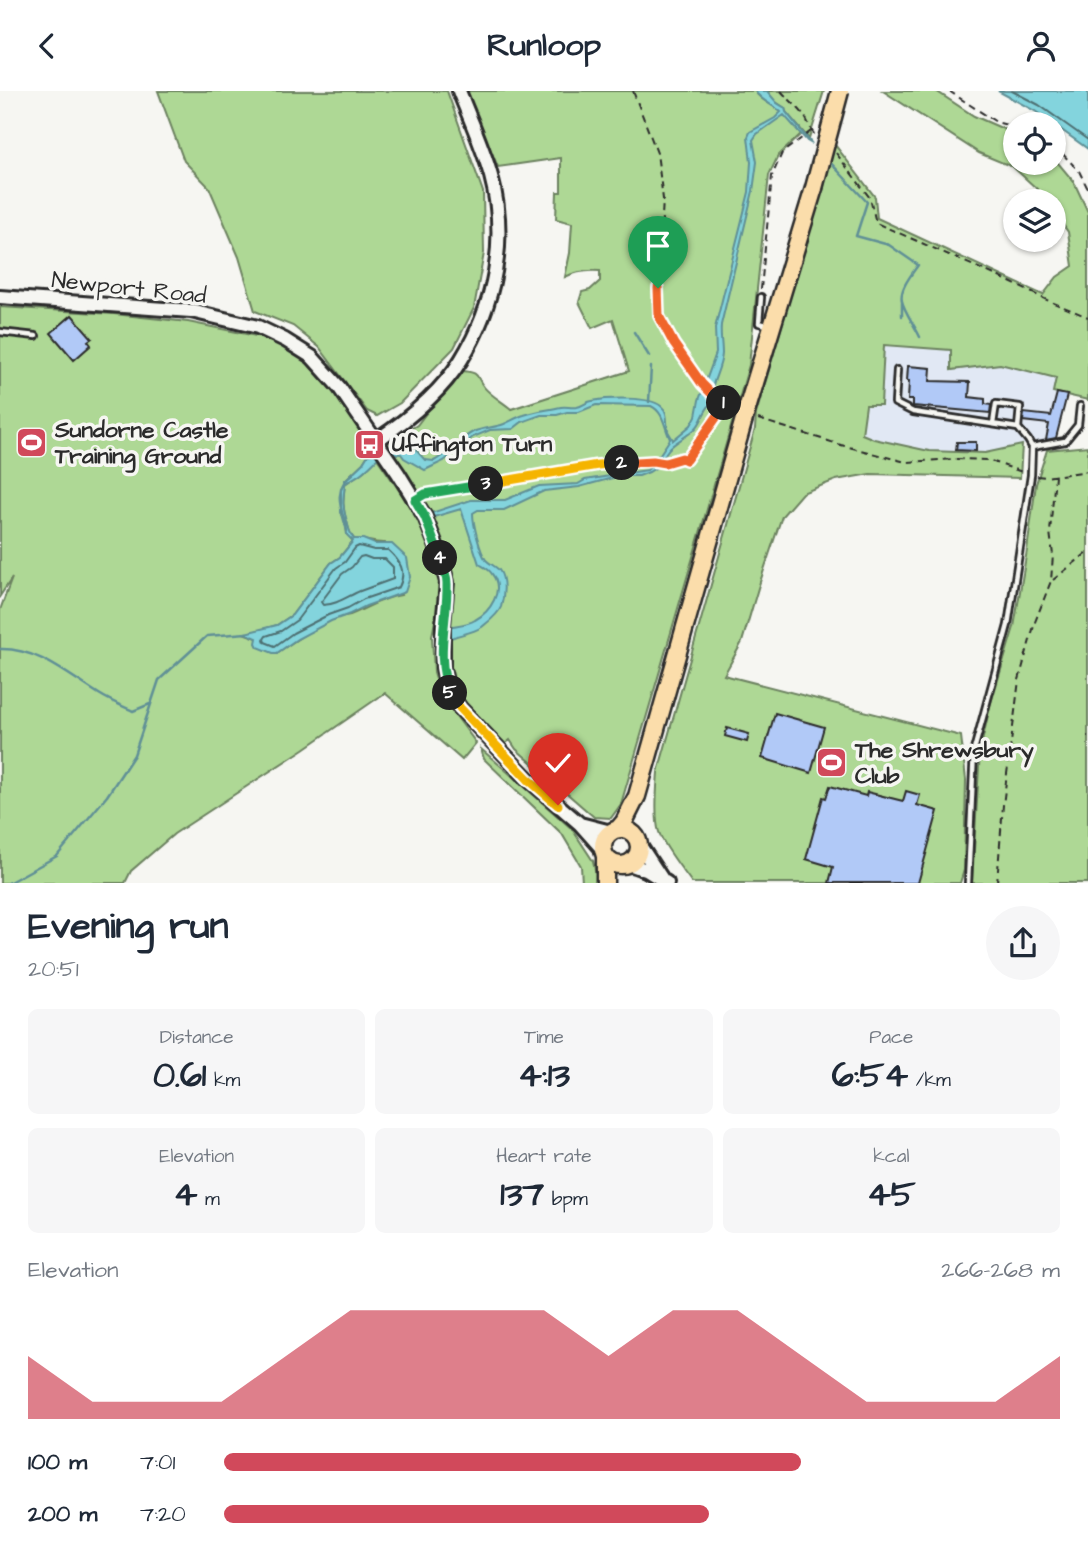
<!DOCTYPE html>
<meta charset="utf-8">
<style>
body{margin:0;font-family:"Architects Daughter",sans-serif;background:#f6f6f7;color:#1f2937;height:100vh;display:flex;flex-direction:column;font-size:26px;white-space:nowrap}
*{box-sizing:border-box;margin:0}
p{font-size:23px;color:#747a83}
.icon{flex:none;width:38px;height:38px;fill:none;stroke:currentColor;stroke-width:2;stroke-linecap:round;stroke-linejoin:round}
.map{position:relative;height:792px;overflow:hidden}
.sheet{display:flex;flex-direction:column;background:#fff;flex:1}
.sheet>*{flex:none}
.controls{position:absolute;left:1003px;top:21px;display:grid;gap:14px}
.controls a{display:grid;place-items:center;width:63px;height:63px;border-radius:50%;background:#fff;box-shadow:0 2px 5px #0004;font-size:35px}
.pin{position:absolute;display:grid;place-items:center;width:60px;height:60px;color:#fff;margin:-72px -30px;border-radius:50% 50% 50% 0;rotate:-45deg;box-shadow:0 0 7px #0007}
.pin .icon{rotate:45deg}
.km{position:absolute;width:35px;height:35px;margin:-18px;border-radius:50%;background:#222;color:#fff;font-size:19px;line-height:35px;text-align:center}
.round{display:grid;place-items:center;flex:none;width:74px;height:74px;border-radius:37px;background:#f6f6f7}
.summary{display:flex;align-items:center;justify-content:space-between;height:119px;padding:0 28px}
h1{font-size:38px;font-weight:800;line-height:52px}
.metrics{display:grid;grid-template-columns:repeat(3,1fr);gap:10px;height:119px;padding:7px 28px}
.metrics div{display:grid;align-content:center;border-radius:10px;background:#f6f6f7;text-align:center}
.metrics b{font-size:35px;font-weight:800}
.metrics small{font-size:19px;font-weight:400}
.metrics p{font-size:19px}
.chart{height:196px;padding:14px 28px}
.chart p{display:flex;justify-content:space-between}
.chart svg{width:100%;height:126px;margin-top:7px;fill:#d1495b;opacity:.7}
ul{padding:0 28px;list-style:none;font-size:23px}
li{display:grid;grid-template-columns:112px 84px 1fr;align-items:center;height:52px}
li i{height:18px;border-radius:9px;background:#d1495b}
header{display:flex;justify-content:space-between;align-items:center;height:91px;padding:0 28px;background:#fff;font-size:32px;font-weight:800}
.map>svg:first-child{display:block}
</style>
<header><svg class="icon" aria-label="back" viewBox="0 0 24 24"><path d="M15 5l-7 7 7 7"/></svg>Runloop<svg class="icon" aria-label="person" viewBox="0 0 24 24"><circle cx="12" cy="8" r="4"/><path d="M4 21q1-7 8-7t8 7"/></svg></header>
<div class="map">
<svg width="1088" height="792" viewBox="0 0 1088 792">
<rect width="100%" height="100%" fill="#f6f6f2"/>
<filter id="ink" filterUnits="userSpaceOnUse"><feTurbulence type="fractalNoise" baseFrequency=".0143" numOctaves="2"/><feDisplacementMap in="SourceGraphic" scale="14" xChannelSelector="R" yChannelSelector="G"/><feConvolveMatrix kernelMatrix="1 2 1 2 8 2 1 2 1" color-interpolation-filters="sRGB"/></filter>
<g filter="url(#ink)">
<path fill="#e1e8f4" d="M883 254 951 259V279L1000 273 1057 287 1054 301 1067 304 1055 351 1046 349 985 362 929 360 874 348 862 343 866 313 881 314Z"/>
<path fill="#aed895" stroke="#6c8260" stroke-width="2" d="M158 0H447L483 101 484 162 474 217 454 257 400 312 377 325 367 320 319 256 293 235 255 220 239 166 209 96 184 70Z
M465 0H755C760 10 773 13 781 21 789 27 794 35 801 43L778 65 769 84 749 274 621 713 611 727 594 726 516 658 510 649 504 654 464 613 452 588 447 569 448 536 454 494 448 462 430 427 388 357 390 351 417 334 437 308 463 280C481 282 475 285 484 296 490 304 503 311 511 318L629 280 613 228 592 237 579 211 582 201 590 199 600 190V180C587 179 577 180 565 186L570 162 572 132 556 128 557 101H561V67L498 76Z
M767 0H824L809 48 786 21 785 17 773 9Z
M883 0H936L974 25 1015 43V72H1054V67L1074 91 1088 121V309L1053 301 1056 287 1000 273 951 279V259L884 254 881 314H866L862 343 874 348 929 360 985 362 1022 354 1020 387 870 383 836 389 802 402 782 425 758 497 742 551 724 584 961 645 966 689 964 779 960 792H692C683 779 664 756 659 741 654 727 657 696 658 681L755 338 756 323 835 54 875 106 877 127 1043 204 1057 186 1073 175 1068 141 1054 121V110H1046L1037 98 1013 76 979 62Z
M0 216 114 223 188 231 256 245 266 244 323 280 376 362 368 364 363 372 345 389 341 421 346 431 347 443 353 450 340 466 331 472 292 524 277 534 246 543 257 547V549L277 562C296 549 317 534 339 526 343 525 346 525 350 524 367 517 382 507 401 504L385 452C374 453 365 448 354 448 349 442 349 438 347 431 342 415 343 409 345 393L364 380 377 367 422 433 436 461 442 495 432 545 434 581 442 606 476 652 462 669 385 602 304 658 174 743 131 780 125 792H0V519L12 487 0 505Z
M1088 355V792H972L980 660 990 615 1014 536 1027 459 1036 393 1047 359Z
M481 658 502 676 572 738 593 770 597 787V792H582L581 775 562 743 484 668Z"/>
<path fill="#83d4dd" stroke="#609096" stroke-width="2" d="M755 0H767L777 12 785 17 786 21 812 53 807 50 784 24 757 43 753 49 757 71 753 100 721 234C720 244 722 253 722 263 721 280 708 296 710 314 703 321 702 332 695 338 678 353 667 351 660 376H657L649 381 639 385H620L579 396 544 400 504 419H478L473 422C473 433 480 461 486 469 490 473 495 475 499 479 506 488 504 506 501 516 498 524 488 531 482 536 471 543 457 543 447 549L448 536C457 534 467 534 475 529 490 521 505 499 492 483 489 478 484 476 479 473L461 418 430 427 428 423 471 409H505L539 395 578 393 585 389 647 379 654 372 670 348C664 336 664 321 651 315L596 314 579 321H567L557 324H541L522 331 513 338 490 339 473 346 444 370 425 379 404 367 401 363C376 362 382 365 365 379 359 385 351 388 345 393 343 409 342 415 347 430 349 437 349 442 354 448H363L375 453H392L407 467 410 486 405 501 366 515 350 523 331 530 297 548 277 562H273L258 556 256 552 257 547 245 542 277 534 292 524 331 472 340 466 353 450 347 444 346 431 341 421V397L345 389 363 372 368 364 396 353 401 358 405 355 416 359 425 369 434 370C449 362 458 349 473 341 483 336 494 337 504 333 511 330 517 326 524 324 536 320 548 319 561 316 566 315 571 317 577 316 582 315 586 311 592 310 607 307 649 305 661 315 669 321 666 331 668 340 668 341 673 348 673 349L691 334 696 325 699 309 716 262 715 237 749 101 751 71 748 46 750 41 775 27 781 21C773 14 760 9 755 0Z
M998 0H1088V58L1035 20Z"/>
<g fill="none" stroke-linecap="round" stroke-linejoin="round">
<path stroke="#4e6f72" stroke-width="2" d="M1012 0 1039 14 1088 49
M359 455 374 459H388C400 470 407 480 399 496L364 508 348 517 328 524 293 542 275 555 265 551 264 548 266 545 281 540 297 529 336 477 345 471 355 457Z
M364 465 372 468H385L393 476V488C382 492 371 496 360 500 348 505 336 514 323 514L321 511 342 483 352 476 360 466Z"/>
<path stroke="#609096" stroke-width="2.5" d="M829 70 867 111 856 145 889 154 918 174C912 183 899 198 902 210 904 220 915 235 920 246
M902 225V211
M634 241 649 265
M649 311 651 276
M347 440C342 420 331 398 353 383
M0 558C38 557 68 584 99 603 110 610 122 615 133 620L150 613
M8 792 57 765 107 705 134 664 159 589 207 545 247 542"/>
</g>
<path fill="#b1c9f7" stroke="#2b2b2b" stroke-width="2" d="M72 224 92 247 88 250 91 254 74 269 51 242Z
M908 275 931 277 930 290 970 291 969 306 985 308V313L991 314 990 322 913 315V309H908L909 290H907Z
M1057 302 1067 304 1056 347 1046 349 1049 333 1023 330 1024 322 1051 325Z
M957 351H976V360L956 359Z
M775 622 824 636 811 682 762 667Z
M727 637 749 643 747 651 725 645Z
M830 695 866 705 867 701 903 710 906 700 920 704 917 714 938 720 918 792H829L833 776 806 768 823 706 826 707Z"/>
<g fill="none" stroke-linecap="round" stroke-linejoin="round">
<defs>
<path id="lane" d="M761 206 759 232 767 234
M0 241 36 245
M897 279 895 312 913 321 1018 337 1028 349 1032 356 1031 384 1008 534 974 659 968 792
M993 333 996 313 1020 316 1018 337
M1032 356 1065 350 1078 334 1080 315"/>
<path id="secondary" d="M0 206 191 220 258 236 285 249 312 266 339 296 398 382 425 426 438 459 447 491 443 535V577L448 599 460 617 528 688 580 733 604 760
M376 350C407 329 441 302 461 269 495 214 508 148 491 85 483 56 470 28 459 0
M580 733 611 741
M639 753 662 788
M629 773 646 779 667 792"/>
<path id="highway" d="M603 756a18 18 0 1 1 36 0a18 18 0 1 1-36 0Z
M618 738 624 731 637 705 744 328 814 97
M605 792V765"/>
</defs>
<use href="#lane" stroke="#2b2b2b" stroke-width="10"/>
<use href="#secondary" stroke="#2b2b2b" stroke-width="18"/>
<use href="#highway" stroke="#2b2b2b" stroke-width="21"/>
<path stroke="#2b2b2b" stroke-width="2" stroke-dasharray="7 5" stroke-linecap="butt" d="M633 0 657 62 663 108 658 197 659 225 674 252 702 293 715 306 735 318
M781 0C788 8 798 16 803 23 809 31 809 38 816 45
M949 0 996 31 1015 36
M1054 54 1079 80 1088 98
M836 62 870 107 876 132 1006 189 1049 210 1088 226
M761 198 772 85 782 62 811 40
M758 328 841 354 906 371 957 368 988 369 1025 382
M1037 385 1046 386 1088 380
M425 403 598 375 653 370 665 372 682 367 686 369 726 313
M1053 489 1088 461
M1087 645H1088
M997 792 1003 714 1019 589 1035 531 1051 490 1053 464 1050 441 1055 385"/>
<use href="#lane" stroke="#f6f6f2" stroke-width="4.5"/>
<use href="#secondary" stroke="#f6f6f2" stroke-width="12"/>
<use href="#highway" stroke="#fbddab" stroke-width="16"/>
<defs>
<path id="highway-bridge" d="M814 97 840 0"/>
</defs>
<use href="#highway-bridge" stroke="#2b2b2b" stroke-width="21" stroke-linecap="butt"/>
<use href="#highway-bridge" stroke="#fbddab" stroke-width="16"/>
</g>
</g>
<g fill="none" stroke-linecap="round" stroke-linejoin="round" filter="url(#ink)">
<defs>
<path id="split-1" d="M658 197 659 225 674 253 702 293 715 306 724 312"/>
<path id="split-2" d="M622 372 653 370 665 372 682 367 686 369 726 313 724 312"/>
<path id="split-3" d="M486 393 598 374 622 372"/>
<path id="split-4" d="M440 467 425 426 415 409 425 403 486 393"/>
<path id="split-5" d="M440 467C443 475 447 485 447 493 448 529 434 566 450 602"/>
<path id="split-6" d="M450 602 460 617 528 688 558 714"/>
</defs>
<use href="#split-1" stroke="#fff" stroke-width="14"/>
<use href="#split-2" stroke="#fff" stroke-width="14"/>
<use href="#split-3" stroke="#fff" stroke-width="14"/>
<use href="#split-4" stroke="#fff" stroke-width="14"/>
<use href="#split-5" stroke="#fff" stroke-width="14"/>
<use href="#split-6" stroke="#fff" stroke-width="14"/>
<use href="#split-1" stroke="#f0652b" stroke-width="9"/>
<use href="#split-2" stroke="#f0652b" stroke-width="9"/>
<use href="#split-3" stroke="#f5b400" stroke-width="9"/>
<use href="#split-4" stroke="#22a559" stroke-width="9"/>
<use href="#split-5" stroke="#22a559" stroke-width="9"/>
<use href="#split-6" stroke="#f5b400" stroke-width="9"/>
</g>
<defs>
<symbol id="stadium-square" viewBox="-11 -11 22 22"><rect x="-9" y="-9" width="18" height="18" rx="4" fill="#d1495b" stroke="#f6f6f2"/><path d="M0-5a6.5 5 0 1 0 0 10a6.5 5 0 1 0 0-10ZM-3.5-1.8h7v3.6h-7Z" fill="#fff"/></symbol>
<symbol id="bus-square" viewBox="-11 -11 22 22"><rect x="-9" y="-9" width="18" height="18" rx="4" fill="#d1495b" stroke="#f6f6f2"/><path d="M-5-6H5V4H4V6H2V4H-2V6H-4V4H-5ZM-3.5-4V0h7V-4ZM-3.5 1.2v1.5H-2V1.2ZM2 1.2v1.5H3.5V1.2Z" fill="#fff"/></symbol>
</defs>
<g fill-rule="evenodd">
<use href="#stadium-square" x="14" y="334" width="35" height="35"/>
<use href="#bus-square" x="352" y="336" width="35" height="35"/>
<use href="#stadium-square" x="814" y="654" width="35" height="35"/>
</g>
<g text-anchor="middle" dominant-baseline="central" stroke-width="7" stroke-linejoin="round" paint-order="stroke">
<g font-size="23" fill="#2b2b2b" stroke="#f6f6f2">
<text transform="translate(129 197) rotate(6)">Newport Road</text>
</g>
<g font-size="23" font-weight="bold" fill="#2b2b2b" stroke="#f6f6f2" text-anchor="start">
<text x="55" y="339">Sundorne Castle<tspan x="55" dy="26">Training Ground</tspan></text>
<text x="392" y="353">Uffington Turn</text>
<text x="855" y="659">The Shrewsbury<tspan x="855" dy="26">Club</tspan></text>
</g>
</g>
</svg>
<div class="controls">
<a><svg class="icon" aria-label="locate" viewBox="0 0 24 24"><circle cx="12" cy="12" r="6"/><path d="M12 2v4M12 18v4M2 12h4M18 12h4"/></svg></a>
<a><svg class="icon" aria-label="layers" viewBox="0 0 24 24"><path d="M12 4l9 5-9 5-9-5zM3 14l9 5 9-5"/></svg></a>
</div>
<div class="pin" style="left:658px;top:197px;background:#1e9e55"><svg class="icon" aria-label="arrive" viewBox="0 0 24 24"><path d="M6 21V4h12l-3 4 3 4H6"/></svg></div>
<div class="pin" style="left:558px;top:714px;background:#d93025"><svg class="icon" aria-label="check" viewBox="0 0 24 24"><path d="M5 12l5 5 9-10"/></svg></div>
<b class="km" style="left:724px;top:312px">1</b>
<b class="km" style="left:622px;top:372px">2</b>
<b class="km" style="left:486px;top:393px">3</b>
<b class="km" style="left:440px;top:467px">4</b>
<b class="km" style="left:450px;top:602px">5</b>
</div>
<section class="sheet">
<div class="summary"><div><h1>Evening run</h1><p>20:51</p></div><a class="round"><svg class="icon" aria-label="share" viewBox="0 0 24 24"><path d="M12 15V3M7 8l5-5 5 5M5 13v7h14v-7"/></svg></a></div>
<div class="metrics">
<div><p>Distance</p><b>0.61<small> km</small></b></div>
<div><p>Time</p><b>4:13</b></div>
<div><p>Pace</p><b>6:54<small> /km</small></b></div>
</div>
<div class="metrics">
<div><p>Elevation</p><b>4<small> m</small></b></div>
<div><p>Heart rate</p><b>137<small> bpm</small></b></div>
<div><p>kcal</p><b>45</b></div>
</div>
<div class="chart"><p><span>Elevation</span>266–268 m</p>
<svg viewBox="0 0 160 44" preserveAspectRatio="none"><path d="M0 44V22L10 38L20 38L30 38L40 22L50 6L60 6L70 6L80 6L90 22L100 6L110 6L120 22L130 38L140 38L150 38L160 22V44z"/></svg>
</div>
<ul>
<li><b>100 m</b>7:01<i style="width:69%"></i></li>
<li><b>200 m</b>7:20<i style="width:58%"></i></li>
</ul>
</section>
